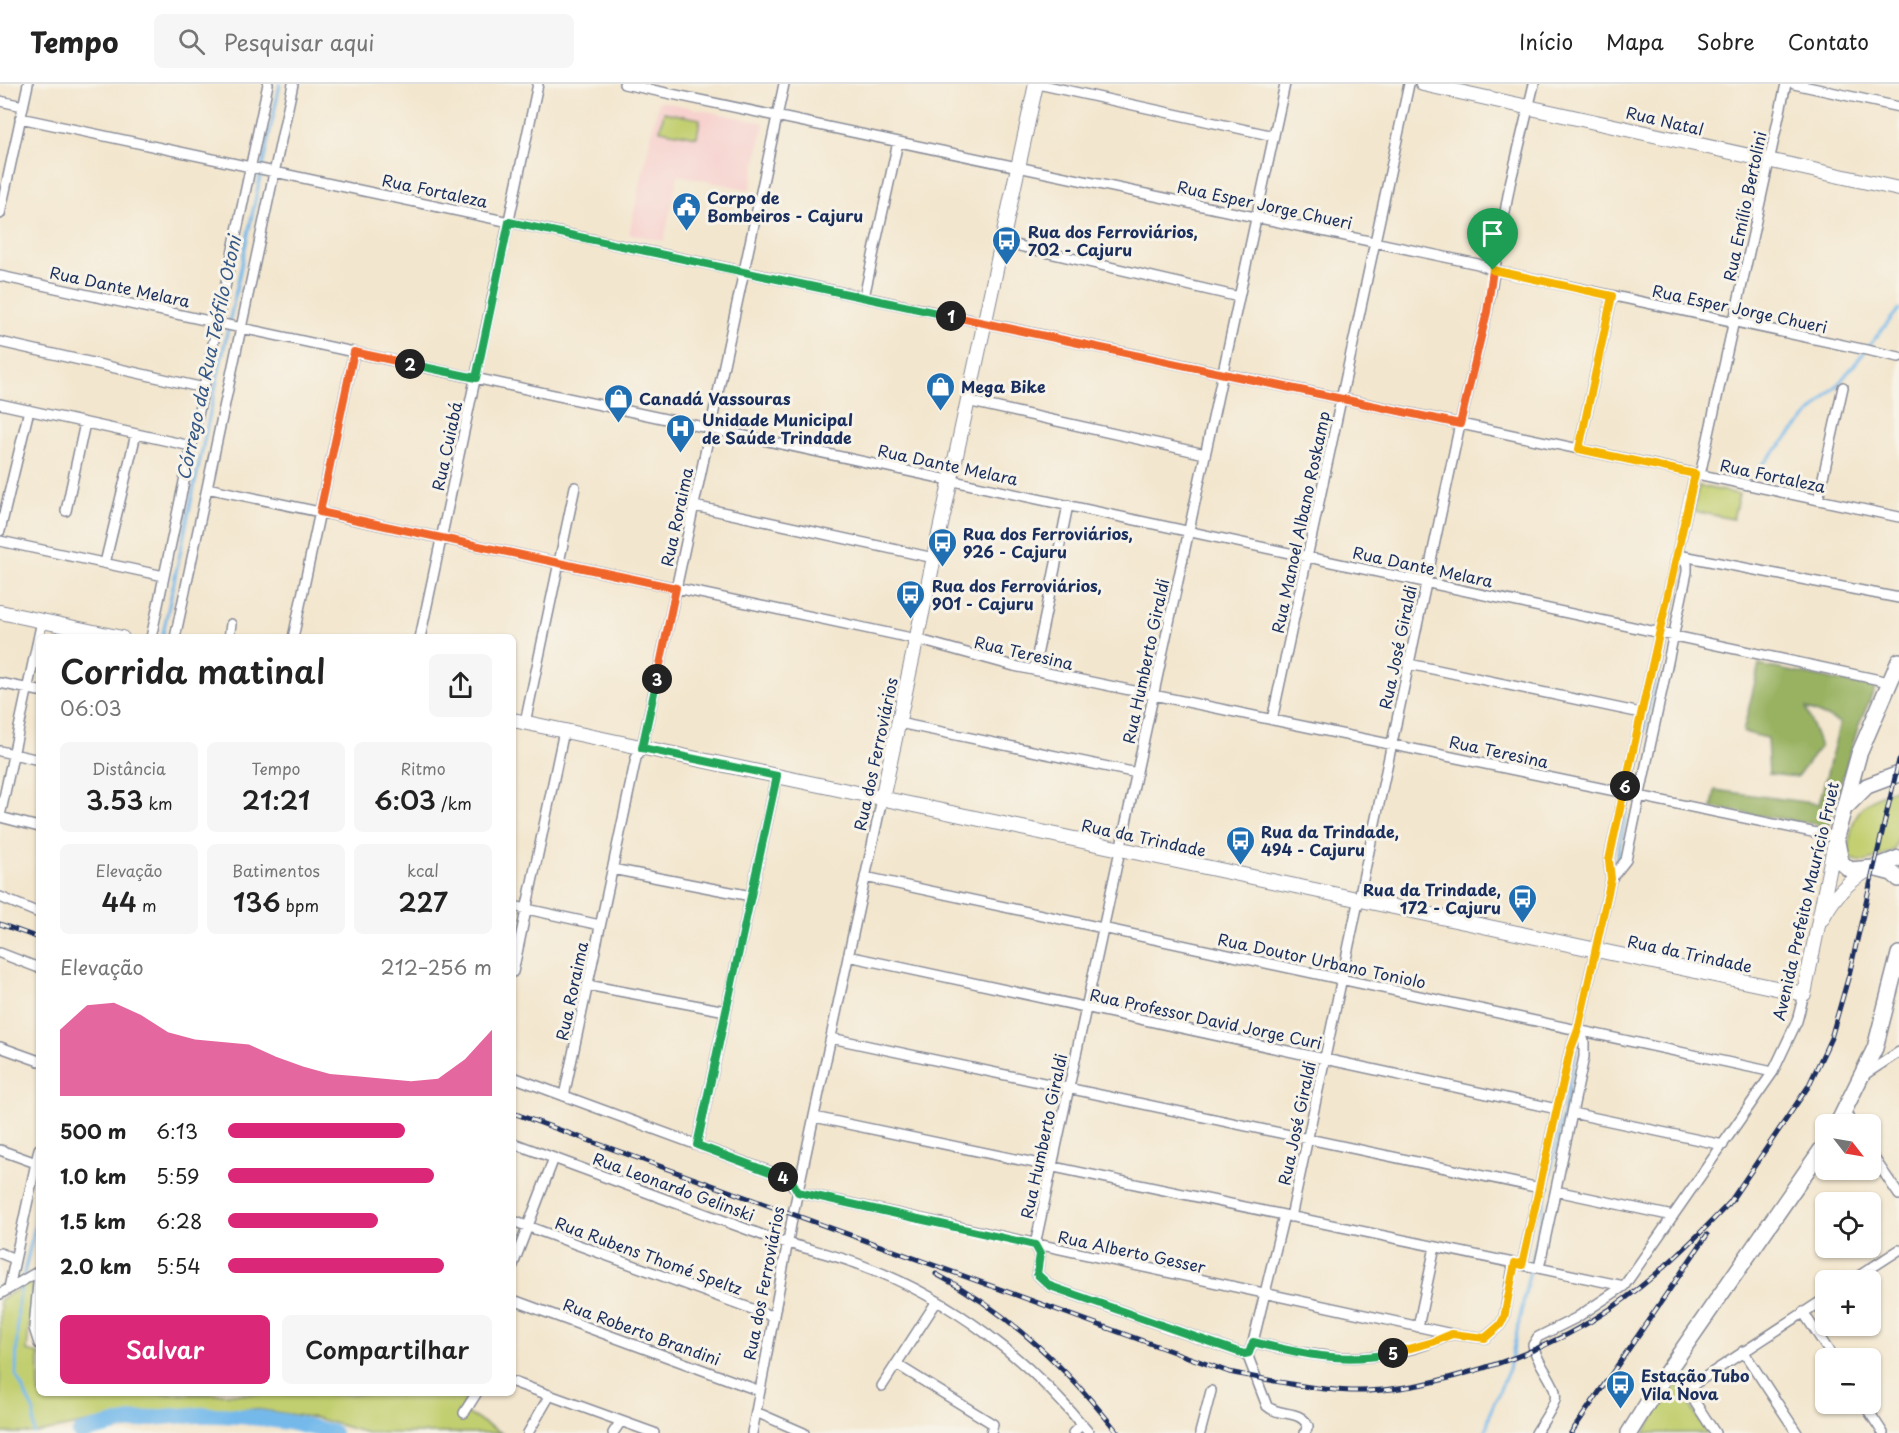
<!DOCTYPE html>
<html lang="pt">
<meta charset="utf-8">
<style>
body{margin:0;font-family:"Playpen Sans",sans-serif;background:#f6f6f6;color:#222;height:100vh;display:flex;flex-direction:column;font-size:22px;white-space:nowrap}
*{box-sizing:border-box;margin:0}
p{font-size:20px;color:#767676}
.icon{flex:none;width:33px;height:33px;fill:none;stroke:currentColor;stroke-width:2;stroke-linecap:round;stroke-linejoin:round}
.map{position:relative;flex:1;overflow:hidden}
.panel{position:absolute;left:36px;top:550px;width:480px;height:762px;display:flex;flex-direction:column;background:#fff;border-radius:9px;box-shadow:0 2px 4px #0004}
.panel>*{flex:none}
.needle{width:39px;rotate:121deg}
.fabs{position:absolute;left:1815px;top:1030px;display:grid;gap:12px}
.fabs a{display:grid;place-items:center;width:66px;height:66px;border-radius:9px;background:#fff;box-shadow:0 2px 4px #0004;font-size:30px}
.pin{position:absolute;display:grid;place-items:center;width:51px;height:51px;color:#fff;margin:-62px -26px;border-radius:50% 50% 50% 0;rotate:-45deg;box-shadow:0 0 6px #0007}
.pin .icon{rotate:45deg}
.km{position:absolute;width:30px;height:30px;margin:-15px;border-radius:50%;background:#222;color:#fff;font-size:16px;line-height:30px;text-align:center}
.round{display:grid;place-items:center;flex:none;width:63px;height:63px;border-radius:9px;background:#f6f6f6}
.summary{display:flex;align-items:center;justify-content:space-between;height:102px;padding:0 24px}
h1{font-size:33px;font-weight:600;line-height:45px}
.figures{display:grid;grid-template-columns:repeat(3,1fr);gap:9px;height:102px;padding:6px 24px}
.figures div{display:grid;align-content:center;border-radius:9px;background:#f6f6f6;text-align:center}
.figures b{font-size:26px;font-weight:600}
.figures small{font-size:16px;font-weight:400}
.figures p{font-size:16px}
.chart{height:168px;padding:12px 24px}
.chart p{display:flex;justify-content:space-between}
.chart svg{width:100%;height:108px;margin-top:6px;fill:#db2777;opacity:.7}
.action{display:flex;gap:12px;margin-top:auto;padding:12px 24px}
.action a{flex:1;height:69px;border-radius:9px;background:#db2777;color:#fff;font-size:24px;font-weight:600;line-height:69px;text-align:center}
.action a+a{background:#f6f6f6;color:#222}
ul{padding:0 24px;list-style:none;font-size:20px}
li{display:grid;grid-template-columns:96px 72px 1fr;align-items:center;height:45px}
li i{height:15px;border-radius:8px;background:#db2777}
header{display:flex;align-items:center;gap:36px;box-sizing:border-box;height:84px;padding:0 30px;background:#fff;border-bottom:2px solid #e0e0e0}
header strong{font-size:28px}
nav{display:flex;gap:33px;margin-inline-start:auto;font-size:21px}
.search{width:420px;height:54px;background:#f6f6f6;display:flex;align-items:center;gap:15px;box-sizing:border-box;padding:0 21px;border-radius:9px;color:#767676;font-size:22px}
.map>svg:first-child{display:block}
</style>
<header>
<strong>Tempo</strong>
<div class="search"><svg class="icon" aria-label="search" viewBox="0 0 24 24"><circle cx="10" cy="10" r="6"/><path d="M15 15l6 6"/></svg>Pesquisar aqui</div>
<nav><a>Início</a><a>Mapa</a><a>Sobre</a><a>Contato</a></nav>
</header>
<div class="map">
<svg width="1899" height="1349" viewBox="0 0 1899 1349">
<rect width="100%" height="100%" fill="#f7f3e8"/>
<filter id="ink" filterUnits="userSpaceOnUse"><feTurbulence type="fractalNoise" baseFrequency=".0167" numOctaves="2"/><feDisplacementMap in="SourceGraphic" scale="12" xChannelSelector="R" yChannelSelector="G"/><feConvolveMatrix kernelMatrix="1 2 1 2 8 2 1 2 1" color-interpolation-filters="sRGB"/></filter>
<filter id="wash" filterUnits="userSpaceOnUse"><feTurbulence type="fractalNoise" baseFrequency=".008" numOctaves="4" result="noise"/><feDisplacementMap in="SourceGraphic" scale="24" xChannelSelector="R" yChannelSelector="G"/><feGaussianBlur stdDeviation="1.35" result="paint"/><feColorMatrix in="noise" values="0 0 0 0 0 0 0 0 0 0 0 0 0 0 0 0 0 1.4 0 .05"/><feComposite in="paint" operator="in"/></filter>
<g filter="url(#wash)">
<rect width="100%" height="100%" fill="#f3e6ce"/>
<path fill="#f7d0cd" d="M659 17 764 39 750 106 678 91 664 157 629 150Z"/>
<path fill="#c2cf70" stroke="#6e7f67" stroke-width="1.5" d="M664 28 700 35 697 53 660 46Z
M1699 402 1739 410 1733 435 1693 427Z
M1899 703V752L1894 766C1879 773 1864 784 1849 773 1849 729 1860 718 1899 703Z
M33 1196 27 1267 39 1270V1310H452L467 1315 461 1326 502 1349H367L316 1334 255 1325 138 1329 37 1349H0V1216Z
M1676 1298 1707 1349H1644Z"/>
<path fill="#99b262" stroke="#5a7060" stroke-width="1.5" d="M1759 581 1875 604 1858 643 1828 742 1712 724 1715 706 1819 720 1840 639 1806 624 1820 663 1797 693 1769 690 1767 654 1743 648Z"/>
<g fill="none" stroke-linecap="round" stroke-linejoin="round">
<path stroke="#74b9eb" stroke-width="3" d="M1868 263 1899 225
M1758 385 1840 298 1864 269
M1668 536 1679 488
M162 554 280 0
M1633 699 1662 565
M1616 779 1627 726
M23 1194 39 1123
M22 1201 18 1218 16 1291 34 1328V1349
M1485 1349 1491 1326 1509 1285 1577 964"/>
<path stroke="#74b9eb" stroke-width="16" d="M80 1349C160 1325 254 1325 333 1349"/>
</g>
</g>
<g filter="url(#ink)">
<g fill="none" stroke-linecap="round" stroke-linejoin="round">
<defs>
<path id="street" d="M624 0 1478 180 1493 186 1899 273
M1038 0 1274 52
M1285 0 1035 1161 1040 1170 1037 1190 1050 1202 1244 1270 1249 1269 1253 1258C1328 1277 1379 1283 1452 1250
M1794 0 1899 23
M0 17 23 22
M20 34 1899 433
M0 130 28 0
M1002 158 1239 213
M0 192 1889 598
M864 213 898 58
M0 258 204 304
M967 317 1205 370
M0 320 191 362
M1579 365 1612 212
M1700 391 1786 0
M207 404 916 555 1014 582 1836 753
M1818 416 1843 303
M694 422 934 474
M66 427 85 339
M0 447 29 326
M0 457 164 492
M1678 471 1899 514
M105 479 136 350
M151 554 268 0
M175 554 293 0
M229 554 231 540
M293 554 354 268
M420 554 538 0
M1409 580 1641 629
M1034 586 1068 421
M0 599 39 607
M1272 636 1409 0
M525 639 575 403
M899 639 1137 689
M0 667 39 676
M0 732 42 537
M0 733 39 743
M612 785 751 812
M865 793 1773 988
M1611 795 1626 776 1687 488V480L1678 471
M0 813 39 829
M513 822 600 841
M0 869 39 884
M848 872 1557 1025
M513 888 564 647
M587 901 726 927
M831 954 1540 1104
M0 963 39 977
M1864 991 1899 968
M513 993 787 1094 798 1108 1452 1250 1485 1254 1500 1241 1504 1234 1514 1179
M564 1012 636 674 642 664 784 0
M1845 1028 1853 1041
M1572 1029 1723 1061
M814 1033 1624 1202
M513 1059C597 1090 681 1121 765 1152 797 1163 830 1169 861 1181 951 1214 1029 1275 1089 1349
M697 1061 777 692
M0 1066 36 1079
M1870 1068 1899 1111
M1556 1107 1673 1132
M1291 1133 1460 340 1487 228 1510 100 1534 0
M513 1137 774 1233
M0 1169 15 1175
M513 1181 554 1074
M1522 1181 1570 967 1578 946 1611 795 1609 776 1695 390
M1539 1184 1584 973V957L1578 946
M39 1188 34 1244 39 1260
M1851 1197 1899 1166
M9 1204 39 1065
M0 1210 39 1187
M513 1216 760 1307
M1803 1228 1834 1275
M1418 1243 1435 1163
M1253 1258 1284 1131
M1743 1267 1797 1349
M1247 1270 1267 1322C1279 1333 1300 1325 1308 1342L1305 1349
M896 1280 993 1340 991 1349
M513 1298 654 1349
M882 1302 937 1217
M1864 1320 1883 1349
M756 1328 804 1349
M464 1329 476 1310
M528 1349 550 1311
M613 1349 621 1337
M752 1349 793 1130 882 715
M1073 1349 1082 1340
M1200 1349 1211 1307
M1536 1349C1542 1339 1551 1327 1555 1316 1559 1300 1536 1280 1533 1261L1538 1253 1576 1234 1624 1202 1773 988 1797 937 1804 910
M1715 1349 1691 1312 1693 1301 1826 1214"/>
<path id="secondary" d="M1423 0 1899 105
M0 528 122 554
M513 636 1804 910 1836 753
M882 715 1036 0
M1822 835C1833 813 1849 796 1870 785"/>
<path id="primary" d="M1899 577 1859 670 1836 753 1841 778 1850 786 1873 784 1899 774
M1847 722 1867 702 1899 690
M1873 784 1892 789 1899 795
M1837 1041 1875 964 1899 870
M1629 1349 1667 1288 1826 1059"/>
</defs>
<use href="#street" stroke="#878a96" stroke-width="12"/>
<use href="#secondary" stroke="#878a96" stroke-width="16"/>
<use href="#primary" stroke="#878a96" stroke-width="18"/>
<use href="#street" stroke="#fff" stroke-width="9"/>
<use href="#secondary" stroke="#fff" stroke-width="14"/>
<use href="#primary" stroke="#fff" stroke-width="15"/>
<defs>
<path id="rail" d="M0 840 39 854
M513 1029 1229 1288C1269 1296 1309 1305 1351 1307 1389 1308 1426 1301 1463 1290 1585 1257 1648 1205 1733 1115
M1728 1121 1808 1003 1831 954 1849 891 1899 676
M936 1190C1009 1228 1068 1285 1118 1349
M1571 1349 1707 1151"/>
</defs>
<use href="#rail" stroke="#1b2f5e" stroke-width="5"/>
<use href="#rail" stroke="#f7f3e8" stroke-width="3" stroke-dasharray="9" stroke-linecap="butt"/>
</g>
</g>
<g fill="none" stroke-linecap="round" stroke-linejoin="round" filter="url(#ink)">
<defs>
<path id="split-1" d="M951 232 1460 340 1487 228 1493 186"/>
<path id="split-2" d="M410 280 476 294 509 138 951 232"/>
<path id="split-3" d="M410 280 354 268 320 428 676 504 657 595"/>
<path id="split-4" d="M657 595 642 664 777 692 697 1061 783 1093"/>
<path id="split-5" d="M783 1093 793 1099 798 1108 1035 1161 1040 1170 1037 1190 1050 1202 1244 1270 1249 1269 1253 1258C1301 1270 1344 1280 1393 1269"/>
<path id="split-6" d="M1393 1269 1433 1258 1452 1250 1485 1254 1500 1241 1504 1234 1515 1179 1522 1181 1570 967 1578 946 1611 795 1609 776 1625 702"/>
<path id="split-7" d="M1493 186 1612 212 1579 365 1695 390 1625 702"/>
</defs>
<use href="#split-1" stroke="#fff" stroke-width="12"/>
<use href="#split-2" stroke="#fff" stroke-width="12"/>
<use href="#split-3" stroke="#fff" stroke-width="12"/>
<use href="#split-4" stroke="#fff" stroke-width="12"/>
<use href="#split-5" stroke="#fff" stroke-width="12"/>
<use href="#split-6" stroke="#fff" stroke-width="12"/>
<use href="#split-7" stroke="#fff" stroke-width="12"/>
<use href="#split-1" stroke="#f0652b" stroke-width="8"/>
<use href="#split-2" stroke="#22a559" stroke-width="8"/>
<use href="#split-3" stroke="#f0652b" stroke-width="8"/>
<use href="#split-4" stroke="#22a559" stroke-width="8"/>
<use href="#split-5" stroke="#22a559" stroke-width="8"/>
<use href="#split-6" stroke="#f5b400" stroke-width="8"/>
<use href="#split-7" stroke="#f5b400" stroke-width="8"/>
</g>
<defs>
<symbol id="civic-pin" viewBox="-11 -11 22 30"><path d="M0 17L-7.5 6A9.5 9.5 0 1 1 7.5 6Z" fill="#1f6fb2" stroke="#f7f3e8"/><path d="M-.6-6.5H3V-4.5H.6V-3L4-1V1h2V6H-6V1h2V-1L-.6-3ZM-1.2 2.5V6h2.4V2.5Z" fill="#fff"/></symbol>
<symbol id="bus-pin" viewBox="-11 -11 22 30"><path d="M0 17L-7.5 6A9.5 9.5 0 1 1 7.5 6Z" fill="#1f6fb2" stroke="#f7f3e8"/><path d="M-5-6H5V4H4V6H2V4H-2V6H-4V4H-5ZM-3.5-4V0h7V-4ZM-3.5 1.2v1.5H-2V1.2ZM2 1.2v1.5H3.5V1.2Z" fill="#fff"/></symbol>
<symbol id="shop-pin" viewBox="-11 -11 22 30"><path d="M0 17L-7.5 6A9.5 9.5 0 1 1 7.5 6Z" fill="#1f6fb2" stroke="#f7f3e8"/><path d="M-5-2.5h2.3a2.7 3.5 0 0 1 5.4 0H5L5.5 6h-11ZM-1.5-2.5h3a1.5 2.3 0 0 0-3 0Z" fill="#fff"/></symbol>
<symbol id="hospital-pin" viewBox="-11 -11 22 30"><path d="M0 17L-7.5 6A9.5 9.5 0 1 1 7.5 6Z" fill="#1f6fb2" stroke="#f7f3e8"/><path d="M-5-5h3v3.5h4V-5h3V5h-3V1.5h-4V5h-3Z" fill="#fff"/></symbol>
</defs>
<g fill-rule="evenodd">
<use href="#civic-pin" x="670" y="106" width="33" height="45"/>
<use href="#bus-pin" x="990" y="140" width="33" height="45"/>
<use href="#shop-pin" x="924" y="286" width="33" height="45"/>
<use href="#shop-pin" x="602" y="298" width="33" height="45"/>
<use href="#hospital-pin" x="664" y="328" width="33" height="45"/>
<use href="#bus-pin" x="926" y="442" width="33" height="45"/>
<use href="#bus-pin" x="894" y="494" width="33" height="45"/>
<use href="#bus-pin" x="1224" y="740" width="33" height="45"/>
<use href="#bus-pin" x="1506" y="798" width="33" height="45"/>
<use href="#bus-pin" x="1604" y="1284" width="33" height="45"/>
</g>
<g text-anchor="middle" dominant-baseline="central" stroke-width="6" stroke-linejoin="round" paint-order="stroke">
<g font-size="16" fill="#1b2f5e" stroke="#f7f3e8">
<text transform="translate(1665 36) rotate(13)">Rua Natal</text>
<text transform="translate(435 106) rotate(12)">Rua Fortaleza</text>
<text transform="translate(1265 120) rotate(12)">Rua Esper Jorge Chueri</text>
<text transform="translate(1744 122) rotate(-78)">Rua Emílio Bertolini</text>
<text transform="translate(120 202) rotate(12)">Rua Dante Melara</text>
<text transform="translate(1740 224) rotate(12)">Rua Esper Jorge Chueri</text>
<text transform="translate(446 362) rotate(-78)">Rua Cuiabá</text>
<text transform="translate(948 380) rotate(12)">Rua Dante Melara</text>
<text transform="translate(1773 391) rotate(12)">Rua Fortaleza</text>
<text transform="translate(676 433) rotate(-78)">Rua Roraima</text>
<text transform="translate(1300 438) rotate(-78)">Rua Manoel Albano Roskamp</text>
<text transform="translate(1423 482) rotate(12)">Rua Dante Melara</text>
<text transform="translate(1397 563) rotate(-78)">Rua José Giraldi</text>
<text transform="translate(1024 568) rotate(13)">Rua Teresina</text>
<text transform="translate(1145 577) rotate(-78)">Rua Humberto Giraldi</text>
<text transform="translate(1499 667) rotate(12)">Rua Teresina</text>
<text transform="translate(875 670) rotate(-78)">Rua dos Ferroviários</text>
<text transform="translate(1144 753) rotate(12)">Rua da Trindade</text>
<text transform="translate(1805 817) rotate(-77)">Avenida Prefeito Maurício Fruet</text>
<text transform="translate(1690 869) rotate(12)">Rua da Trindade</text>
<text transform="translate(1322 876) rotate(12)">Rua Doutor Urbano Toniolo</text>
<text transform="translate(571 907) rotate(-78)">Rua Roraima</text>
<text transform="translate(1206 934) rotate(12)">Rua Professor David Jorge Curi</text>
<text transform="translate(1296 1039) rotate(-78)">Rua José Giraldi</text>
<text transform="translate(1043 1052) rotate(-78)">Rua Humberto Giraldi</text>
<text transform="translate(674 1102) rotate(20)">Rua Leonardo Gelinski</text>
<text transform="translate(1132 1167) rotate(12)">Rua Alberto Gesser</text>
<text transform="translate(649 1171) rotate(20)">Rua Rubens Thomé Speltz</text>
<text transform="translate(763 1199) rotate(-79)">Rua dos Ferroviários</text>
<text transform="translate(642 1247) rotate(20)">Rua Roberto Brandini</text>
</g>
<g font-size="16" font-weight="bold" fill="#1b2f5e" stroke="#f7f3e8" text-anchor="start">
<text x="707" y="113">Corpo de<tspan x="707" dy="18">Bombeiros - Cajuru</tspan></text>
<text x="1028" y="147">Rua dos Ferroviários,<tspan x="1028" dy="18">702 - Cajuru</tspan></text>
<text x="961" y="302">Mega Bike</text>
<text x="639" y="314">Canadá Vassouras</text>
<text x="702" y="335">Unidade Municipal<tspan x="702" dy="18">de Saúde Trindade</tspan></text>
<text x="963" y="449">Rua dos Ferroviários,<tspan x="963" dy="18">926 - Cajuru</tspan></text>
<text x="932" y="501">Rua dos Ferroviários,<tspan x="932" dy="18">901 - Cajuru</tspan></text>
<text x="1261" y="747">Rua da Trindade,<tspan x="1261" dy="18">494 - Cajuru</tspan></text>
<text x="1501" y="805" text-anchor="end">Rua da Trindade,<tspan x="1501" dy="18">172 - Cajuru</tspan></text>
<text x="1641" y="1291">Estação Tubo<tspan x="1641" dy="18">Vila Nova</tspan></text>
</g>
<g font-size="18" font-style="italic" fill="#365888" stroke="#f7f3e8">
<text transform="translate(208 274) rotate(-78)">Córrego da Rua Teófilo Otoni</text>
</g>
</g>
</svg>
<div class="fabs">
<a><svg class="needle" viewBox="-14 -14 28 28"><path d="M0-13l5 13h-10z" fill="#e53935"/><path d="M0 13l5-13h-10z" fill="#767676"/></svg></a>
<a><svg class="icon" aria-label="locate" viewBox="0 0 24 24"><circle cx="12" cy="12" r="6"/><path d="M12 2v4M12 18v4M2 12h4M18 12h4"/></svg></a>
<a>+</a>
<a>−</a>
</div>
<div class="pin" style="left:1493px;top:186px;background:#1e9e55"><svg class="icon" aria-label="arrive" viewBox="0 0 24 24"><path d="M6 21V4h12l-3 4 3 4H6"/></svg></div>
<b class="km" style="left:951px;top:232px">1</b>
<b class="km" style="left:410px;top:280px">2</b>
<b class="km" style="left:657px;top:595px">3</b>
<b class="km" style="left:783px;top:1093px">4</b>
<b class="km" style="left:1393px;top:1269px">5</b>
<b class="km" style="left:1625px;top:702px">6</b>
<section class="panel">
<div class="summary"><div><h1>Corrida matinal</h1><p>06:03</p></div><a class="round"><svg class="icon" aria-label="share" viewBox="0 0 24 24"><path d="M12 15V3M7 8l5-5 5 5M5 13v7h14v-7"/></svg></a></div>
<div class="figures">
<div><p>Distância</p><b>3.53<small> km</small></b></div>
<div><p>Tempo</p><b>21:21</b></div>
<div><p>Ritmo</p><b>6:03<small> /km</small></b></div>
</div>
<div class="figures">
<div><p>Elevação</p><b>44<small> m</small></b></div>
<div><p>Batimentos</p><b>136<small> bpm</small></b></div>
<div><p>kcal</p><b>227</b></div>
</div>
<div class="chart"><p><span>Elevação</span>212–256 m</p>
<svg viewBox="0 0 160 44" preserveAspectRatio="none"><path d="M0 44V17L10 7L20 6L30 11L40 18L50 21L60 22L70 23L80 28L90 32L100 35L110 36L120 37L130 38L140 37L150 29L160 17V44z"/></svg>
</div>
<ul>
<li><b>500 m</b>6:13<i style="width:67%"></i></li>
<li><b>1.0 km</b>5:59<i style="width:78%"></i></li>
<li><b>1.5 km</b>6:28<i style="width:57%"></i></li>
<li><b>2.0 km</b>5:54<i style="width:82%"></i></li>
</ul>
<div class="action"><a>Salvar</a><a>Compartilhar</a></div>
</section>
</div>
